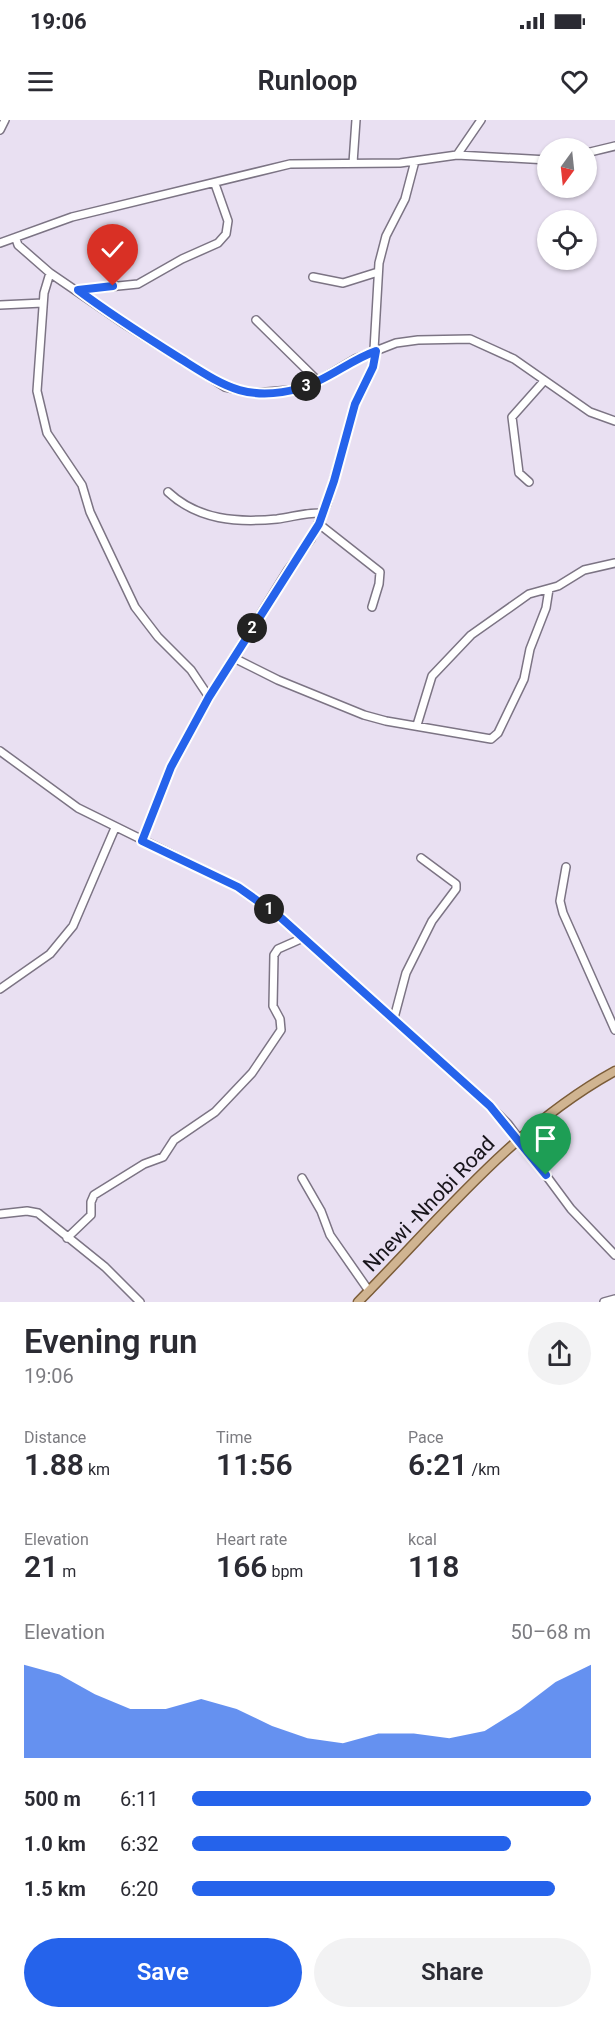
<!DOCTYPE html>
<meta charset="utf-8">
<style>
body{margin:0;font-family:Roboto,sans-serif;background:#f2f2f3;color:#2b2b33;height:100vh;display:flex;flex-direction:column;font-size:22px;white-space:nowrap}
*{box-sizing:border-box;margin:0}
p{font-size:20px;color:#7c7c81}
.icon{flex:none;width:33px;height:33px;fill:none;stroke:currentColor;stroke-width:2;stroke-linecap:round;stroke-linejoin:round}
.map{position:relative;height:1182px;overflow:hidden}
.sheet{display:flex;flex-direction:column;background:#fff;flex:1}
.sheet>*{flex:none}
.needle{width:39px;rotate:195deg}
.tools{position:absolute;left:537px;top:18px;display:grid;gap:12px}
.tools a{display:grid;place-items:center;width:60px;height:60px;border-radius:50%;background:#fff;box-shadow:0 2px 4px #0004;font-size:30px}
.pin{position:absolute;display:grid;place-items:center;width:51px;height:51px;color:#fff;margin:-62px -26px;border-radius:50% 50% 50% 0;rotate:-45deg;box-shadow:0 0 6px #0007}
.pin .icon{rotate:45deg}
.km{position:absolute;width:30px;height:30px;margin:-15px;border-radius:50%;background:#222;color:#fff;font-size:16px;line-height:30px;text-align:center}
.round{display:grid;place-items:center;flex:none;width:63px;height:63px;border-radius:32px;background:#f2f2f3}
.overview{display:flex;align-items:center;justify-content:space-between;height:102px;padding:0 24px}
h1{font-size:33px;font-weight:600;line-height:45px}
.metrics{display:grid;grid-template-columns:repeat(3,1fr);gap:9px;height:102px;padding:6px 24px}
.metrics div{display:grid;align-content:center}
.metrics b{font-size:30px;font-weight:600}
.metrics small{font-size:16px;font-weight:400}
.metrics p{font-size:16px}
.chart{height:168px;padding:12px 24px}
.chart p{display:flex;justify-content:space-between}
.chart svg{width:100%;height:108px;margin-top:6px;fill:#2563eb;opacity:.7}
.button{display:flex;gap:12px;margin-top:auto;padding:12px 24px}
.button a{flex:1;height:69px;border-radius:36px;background:#2563eb;color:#fff;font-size:24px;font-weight:600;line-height:69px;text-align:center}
.button a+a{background:#f2f2f3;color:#2b2b33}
ul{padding:0 24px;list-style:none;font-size:20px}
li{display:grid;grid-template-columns:96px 72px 1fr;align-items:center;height:45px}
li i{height:15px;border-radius:8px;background:#2563eb}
.status{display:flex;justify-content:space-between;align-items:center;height:42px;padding:0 30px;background:#fff;direction:ltr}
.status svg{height:16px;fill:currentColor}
header{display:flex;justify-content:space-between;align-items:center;height:78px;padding:0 24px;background:#fff;font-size:27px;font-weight:600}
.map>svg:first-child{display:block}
</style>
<div class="status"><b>19:06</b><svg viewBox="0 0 49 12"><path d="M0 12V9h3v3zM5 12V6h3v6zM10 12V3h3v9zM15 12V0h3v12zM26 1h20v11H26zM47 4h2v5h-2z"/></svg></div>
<header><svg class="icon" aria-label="menu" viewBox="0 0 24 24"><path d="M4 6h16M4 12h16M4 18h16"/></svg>Runloop<svg class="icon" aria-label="heart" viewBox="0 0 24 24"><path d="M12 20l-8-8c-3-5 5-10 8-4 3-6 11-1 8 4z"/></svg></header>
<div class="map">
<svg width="615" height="1182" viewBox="0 0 615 1182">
<rect width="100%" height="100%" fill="#e9e0f2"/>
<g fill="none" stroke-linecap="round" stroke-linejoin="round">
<defs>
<path id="minor" d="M0 10 5 0
M586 33 615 26
M457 35 481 0
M353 43 356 0
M16 119 18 125 50 153 126 205 225 267 254 273 290 270 318 261 355 239 396 223 418 220 470 219 514 239 590 292 615 301
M0 123 72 97 290 44 400 43 457 35 548 40
M50 153 44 173 37 271 47 313 82 365 90 392 135 487 158 517 191 550 209 577
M313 157 343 163 378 152
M78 170 138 164 182 139 218 123 226 114 228 101 215 64
M0 185 43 183
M256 200 318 261
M529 362 519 353 512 297 544 261
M168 372C198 400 237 403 277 399 293 397 307 392 323 393
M319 404 380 452 379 464 372 487
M234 538 278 560 364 595 386 601 491 619 498 613 524 559 530 529 546 488 549 469
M417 605 432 556 471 515 529 474 558 466 584 450 615 443
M0 631 78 688 238 767 279 796 490 986 508 1004 571 1089 615 1135
M142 721 171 647 209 577 288 450 311 419 327 384 355 284 373 247 379 143 386 116 405 79 415 41
M566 747 560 781 563 793 615 910
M0 869 50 834 73 806 115 708
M394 898 406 853 432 801 456 769V764L421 738
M302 1058 321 1091 330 1115 369 1171
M0 1094 27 1091 38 1093 105 1147 140 1182
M67 1118 91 1095V1082L94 1075 144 1044 163 1037 174 1020 215 992 252 953 281 910 280 899 273 886 274 835 278 829 303 818
M604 1182 615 1179"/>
<path id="major" d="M358 1182C439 1100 513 1007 615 951"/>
</defs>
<use href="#minor" stroke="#7c7484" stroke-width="10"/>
<use href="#major" stroke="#7b5c38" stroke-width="11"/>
<use href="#minor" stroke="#fff" stroke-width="7"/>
<use href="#major" stroke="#d0b491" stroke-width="8"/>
</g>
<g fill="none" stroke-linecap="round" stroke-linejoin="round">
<defs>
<path id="route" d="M113 166 78 170C111 195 146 217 181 239 224 266 247 283 301 268 328 260 350 240 376 231L373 247 355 284 334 361 319 404 209 577 171 647 142 721 238 767 279 796 490 986 546 1055"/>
</defs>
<use href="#route" stroke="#fff" stroke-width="12"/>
<use href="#route" stroke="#2563eb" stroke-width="8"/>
</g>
<g text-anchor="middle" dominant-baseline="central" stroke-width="4.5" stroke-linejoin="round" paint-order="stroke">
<g font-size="21" fill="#17141a" stroke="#e9e0f2">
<text transform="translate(429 1084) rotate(-46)">Nnewi -Nnobi Road</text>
</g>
</g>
</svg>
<div class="tools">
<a><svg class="needle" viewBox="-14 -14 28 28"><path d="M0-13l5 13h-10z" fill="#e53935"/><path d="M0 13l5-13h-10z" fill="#7c7c81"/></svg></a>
<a><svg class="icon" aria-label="locate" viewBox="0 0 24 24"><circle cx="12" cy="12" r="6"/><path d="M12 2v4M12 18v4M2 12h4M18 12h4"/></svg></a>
</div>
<div class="pin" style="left:546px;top:1055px;background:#1e9e55"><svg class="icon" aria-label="arrive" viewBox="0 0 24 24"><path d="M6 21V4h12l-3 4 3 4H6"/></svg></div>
<div class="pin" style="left:113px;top:166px;background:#d93025"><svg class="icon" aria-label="check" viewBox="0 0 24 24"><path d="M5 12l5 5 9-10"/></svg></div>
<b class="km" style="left:269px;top:789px">1</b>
<b class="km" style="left:252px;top:508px">2</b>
<b class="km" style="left:306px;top:266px">3</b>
</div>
<section class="sheet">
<div class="overview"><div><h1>Evening run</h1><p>19:06</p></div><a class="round"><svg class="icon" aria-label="share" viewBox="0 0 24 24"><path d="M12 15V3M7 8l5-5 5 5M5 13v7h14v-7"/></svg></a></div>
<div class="metrics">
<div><p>Distance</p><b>1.88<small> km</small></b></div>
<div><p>Time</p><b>11:56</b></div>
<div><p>Pace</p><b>6:21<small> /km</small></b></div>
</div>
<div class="metrics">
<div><p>Elevation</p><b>21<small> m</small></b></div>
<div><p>Heart rate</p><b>166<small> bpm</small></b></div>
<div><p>kcal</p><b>118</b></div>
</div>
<div class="chart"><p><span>Elevation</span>50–68 m</p>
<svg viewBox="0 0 160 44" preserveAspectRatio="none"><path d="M0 44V6L10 10L20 18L30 24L40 24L50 20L60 24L70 31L80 36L90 38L100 34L110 34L120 36L130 33L140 24L150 13L160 6V44z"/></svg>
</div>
<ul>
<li><b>500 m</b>6:11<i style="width:100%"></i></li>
<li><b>1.0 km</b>6:32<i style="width:80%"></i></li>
<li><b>1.5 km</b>6:20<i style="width:91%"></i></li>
</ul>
<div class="button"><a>Save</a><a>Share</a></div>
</section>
